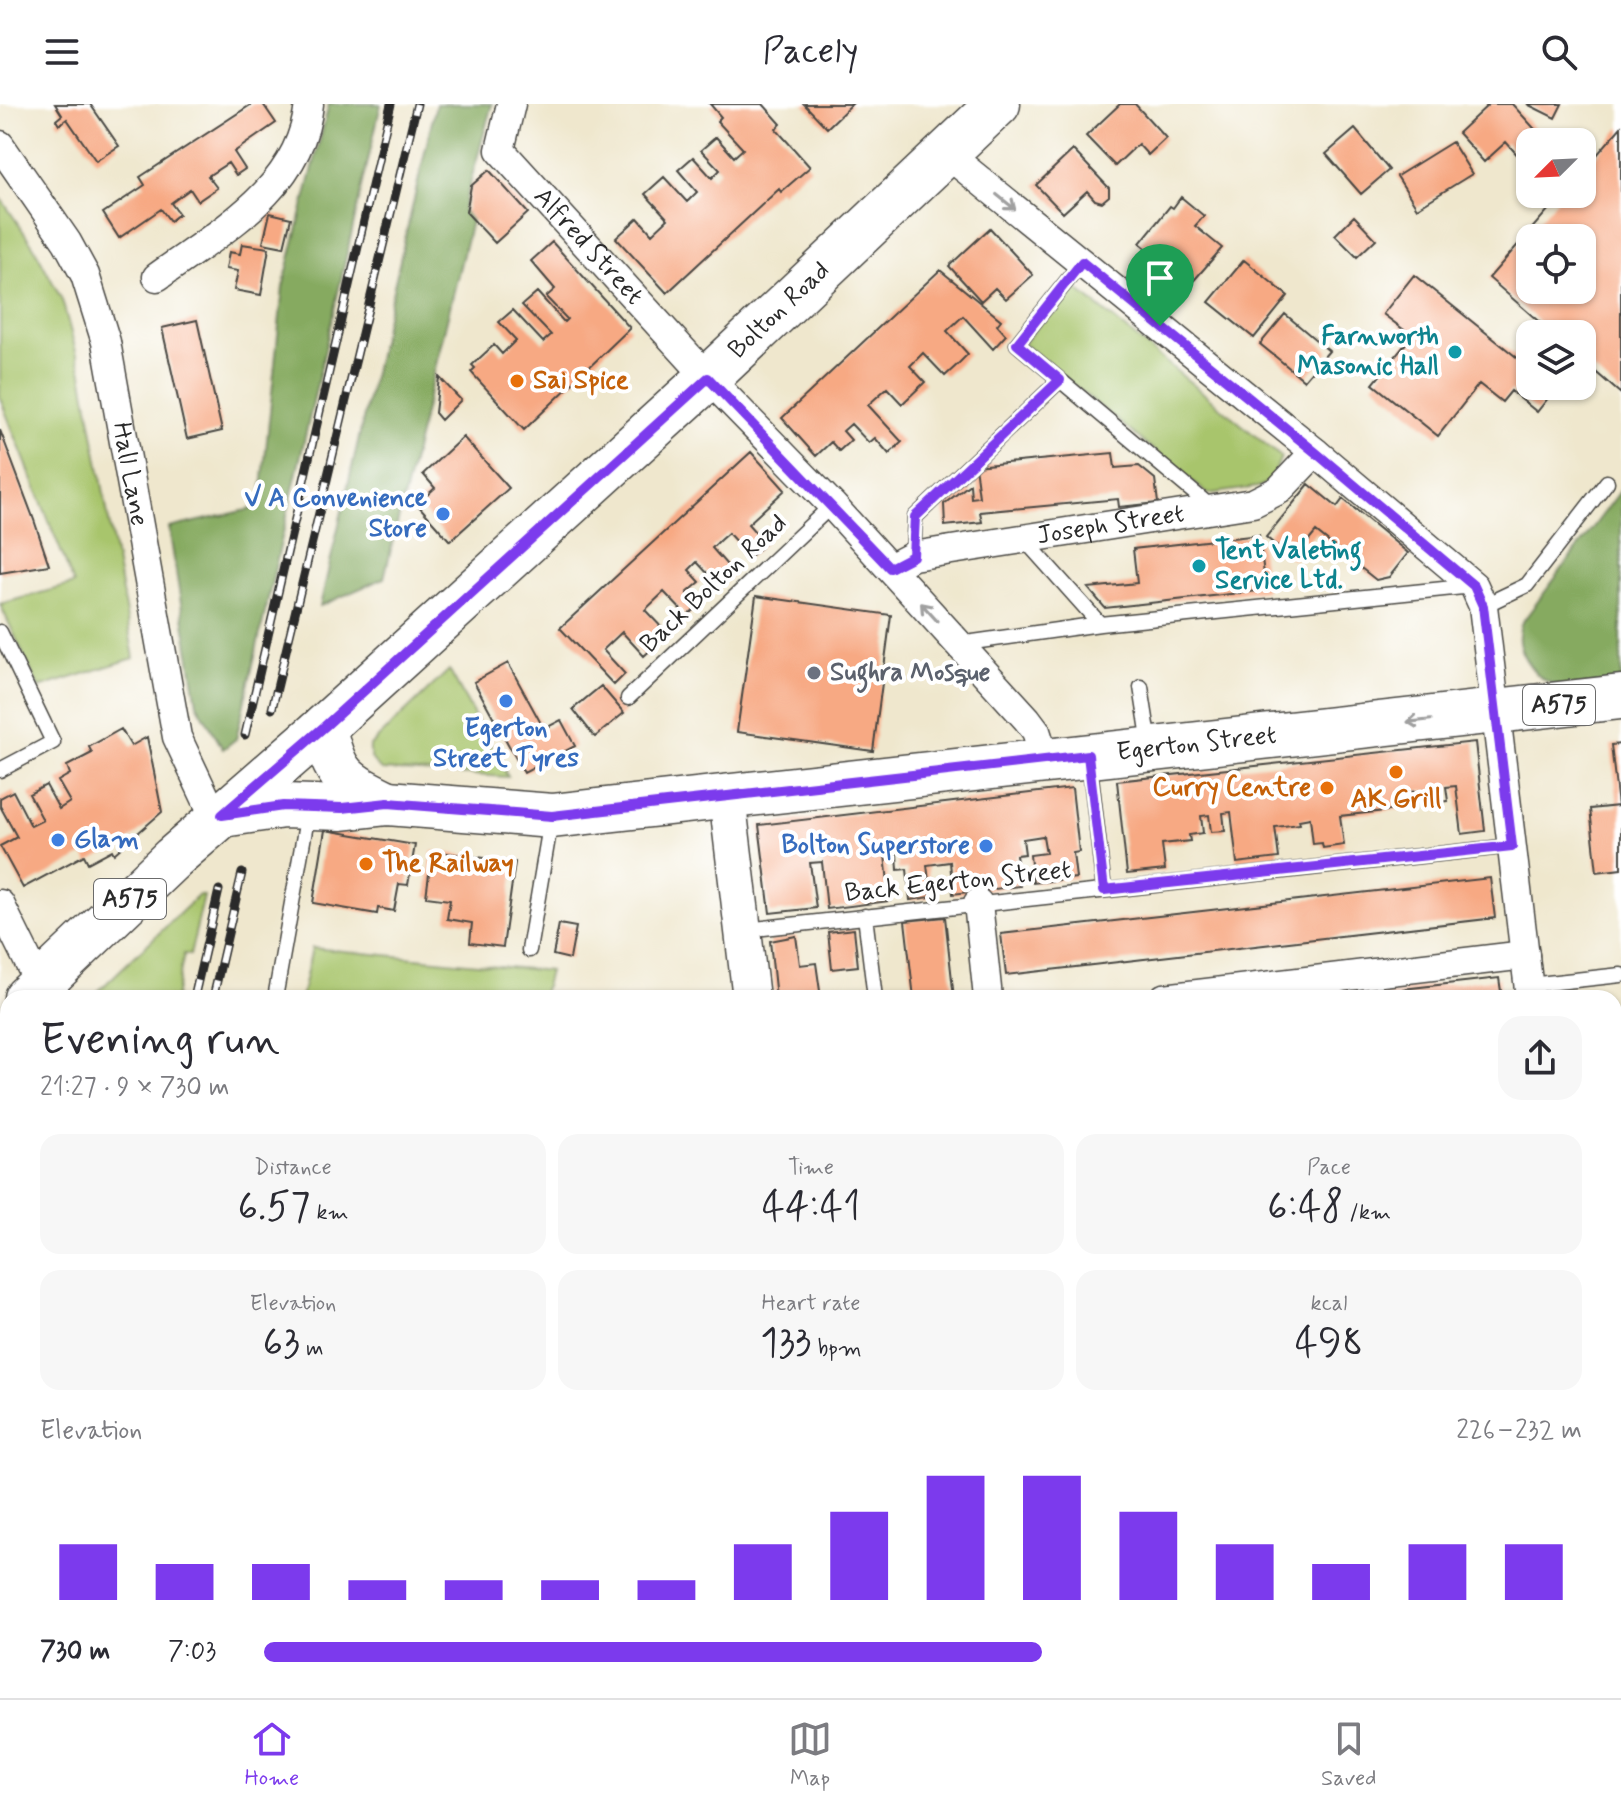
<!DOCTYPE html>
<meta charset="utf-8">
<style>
body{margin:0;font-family:Mynerve,sans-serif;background:#f7f7f7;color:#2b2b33;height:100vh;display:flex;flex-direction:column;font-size:30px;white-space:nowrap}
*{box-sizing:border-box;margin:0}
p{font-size:26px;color:#7c7c81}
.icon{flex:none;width:44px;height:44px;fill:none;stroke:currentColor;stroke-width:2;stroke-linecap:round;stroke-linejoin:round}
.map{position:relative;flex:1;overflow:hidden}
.panel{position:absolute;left:0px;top:886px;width:1622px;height:708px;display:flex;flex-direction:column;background:#fff;border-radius:24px 24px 0 0;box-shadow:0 2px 6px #0004}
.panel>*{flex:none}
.needle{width:52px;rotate:246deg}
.fabs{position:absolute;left:1516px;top:24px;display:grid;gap:16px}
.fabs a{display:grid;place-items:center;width:80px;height:80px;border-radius:16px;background:#fff;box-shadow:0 2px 6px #0004;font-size:40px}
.pin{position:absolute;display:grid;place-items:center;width:68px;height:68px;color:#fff;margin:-82px -34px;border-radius:50% 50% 50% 0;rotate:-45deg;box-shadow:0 0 8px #0007}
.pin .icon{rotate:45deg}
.round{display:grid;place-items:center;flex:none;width:84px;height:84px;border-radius:24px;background:#f7f7f7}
.summary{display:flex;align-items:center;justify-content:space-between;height:136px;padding:0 40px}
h1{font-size:44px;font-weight:600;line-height:60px}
.stats{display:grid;grid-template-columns:repeat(3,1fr);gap:12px;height:136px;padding:8px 40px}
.stats div{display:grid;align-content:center;border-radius:20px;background:#f7f7f7;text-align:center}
.stats b{font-size:40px;font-weight:600}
.stats small{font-size:22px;font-weight:400}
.stats p{font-size:22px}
.chart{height:224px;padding:16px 40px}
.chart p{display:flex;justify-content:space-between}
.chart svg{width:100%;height:144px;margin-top:8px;stroke:#7c3aed;stroke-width:6}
ul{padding:0 40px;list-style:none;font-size:26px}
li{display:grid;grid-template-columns:128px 96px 1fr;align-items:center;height:60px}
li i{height:20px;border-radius:10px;background:#7c3aed}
header{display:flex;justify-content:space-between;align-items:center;height:104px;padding:0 40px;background:#fff;font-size:36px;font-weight:600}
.dock{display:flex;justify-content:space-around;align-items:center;height:112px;border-top:2px solid #e1e1e2;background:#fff;font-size:22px;color:#7c7c81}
.dock a{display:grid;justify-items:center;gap:4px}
.dock .on{color:#7c3aed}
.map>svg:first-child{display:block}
</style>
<header><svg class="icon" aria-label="menu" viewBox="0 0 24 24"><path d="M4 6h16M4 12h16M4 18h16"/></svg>Pacely<svg class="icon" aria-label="search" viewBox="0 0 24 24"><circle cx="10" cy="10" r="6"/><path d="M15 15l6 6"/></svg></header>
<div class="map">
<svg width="1621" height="1594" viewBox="0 0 1621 1594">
<rect width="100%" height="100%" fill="#fff"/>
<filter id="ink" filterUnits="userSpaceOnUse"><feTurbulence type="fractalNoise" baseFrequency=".0125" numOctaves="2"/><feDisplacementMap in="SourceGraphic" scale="16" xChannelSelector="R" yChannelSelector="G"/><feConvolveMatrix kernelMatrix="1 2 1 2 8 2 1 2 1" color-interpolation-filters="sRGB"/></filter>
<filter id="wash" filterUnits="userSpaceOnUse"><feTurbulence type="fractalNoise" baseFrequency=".006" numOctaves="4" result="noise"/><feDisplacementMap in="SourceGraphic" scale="32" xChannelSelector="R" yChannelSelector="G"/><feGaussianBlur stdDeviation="1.8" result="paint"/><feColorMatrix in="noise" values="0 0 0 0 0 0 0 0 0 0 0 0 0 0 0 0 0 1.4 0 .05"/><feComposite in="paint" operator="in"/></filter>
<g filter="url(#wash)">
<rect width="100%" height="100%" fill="#efe7cd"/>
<path fill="#a8c56c" stroke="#6a784c" stroke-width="2" d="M0 93 34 143 62 196 82 269 134 554 39 584 0 500 74 480 0 294Z
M1071 180 1281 353 1271 377 1258 383 1208 390 1023 240Z
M449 566 508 673 382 666C372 659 369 654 370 642Z
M199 791 204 792 190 851 184 850 175 894H91Z
M312 844 549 867 542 894H301Z
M8 1459V1586H23L21 1594H0V1497Z
M703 1586H808V1594H707Z
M862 1586H958L959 1594H863Z"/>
<path fill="#86aa60" stroke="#586a46" stroke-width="2" d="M329 0H381L236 635 223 645 197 600 169 424 260 403 283 183Z
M436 0H492L463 106 471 117 384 474 320 502Z
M1621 386V576C1582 580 1549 596 1526 556 1518 542 1517 534 1521 520Z
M8 975V1129L0 1128V982Z
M958 1586H1139L1140 1594H959Z"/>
<g id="blocks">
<path fill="#f7a983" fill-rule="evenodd" d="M55 0H90L119 42 96 57 67 15 59 21 56 16 62 11Z
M252 0H263L276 19 234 48 245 65 236 71 228 59 208 72 217 84 198 97 190 85 171 99 179 110 170 117 161 105 119 134 103 109 145 81 140 73Z
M710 0H763L781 20 776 25 810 63 781 88 779 85 667 189 616 134 638 114 652 130 668 115 645 90 664 73 687 98 697 88 678 66 693 53 712 74 720 66 701 46 716 33 734 53 743 45 717 17 721 13Z
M804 0H852L827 24Z
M1120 0H1135L1166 34 1148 51 1138 40 1115 62 1086 32Z
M1489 0H1512L1542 33 1536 38H1530V44L1520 54 1506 38 1484 58 1458 29Z
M1527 0H1562L1555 14Z
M1621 23V290L1582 256V230H1553L1489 174 1562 90H1582V68ZM1530 134H1582V186H1530Z
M1355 25 1389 66 1361 90 1326 50Z
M1452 38 1472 70 1417 104 1397 72Z
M1073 46 1109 84V92L1102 98 1095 96 1087 87 1063 109 1036 81Z
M489 66 528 109 495 139 466 108 471 82Z
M1181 93 1204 112 1195 122 1222 144 1190 181 1140 139 1170 102 1173 104Z
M270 109 291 114 284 143 263 139Z
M1354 112 1376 135 1357 153 1335 131Z
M990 124 1033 171 1006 195 995 184 981 197 949 162Z
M552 138 630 224 524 326 471 268 475 264 472 261 494 241 502 250 516 236 499 218 513 206 543 238 551 231 522 201 537 188 564 218 567 215 546 193 555 185 531 157Z
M242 140 269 144 261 191 234 186 238 167 226 165 229 148 240 150Z
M1244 156 1288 192 1254 234 1209 198Z
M940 166 1001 216 997 221 1006 231 993 245 963 212 947 227 968 250 957 261 945 272 923 249 910 262 925 278 902 300 887 284 868 301 902 338 889 350 875 334 869 339 851 320 843 327 851 336 839 347 831 338 816 352 782 314Z
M1414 171 1530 264V282H1553L1556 284 1537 308 1511 287 1502 298 1479 280 1438 332 1373 280 1412 232 1383 210Z
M1285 210 1329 247 1304 276 1260 240Z
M197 216 222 327 187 335 162 224Z
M439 273 461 296 441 316 435 309Z
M0 326 34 416 49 461 0 469Z
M463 333 509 384 450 437 417 400 435 384 423 370Z
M751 348 785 386 748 420 765 439 750 453 728 429 720 436 712 444 734 469 720 483 697 458 689 466 700 478 687 489 699 501 687 512 664 488 645 506 668 530 644 552 622 528 603 546 625 570 614 581 560 524Z
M1113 349 1115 364 1139 362 1155 375 1158 399 1119 403 1118 395 980 408 982 418 945 422 944 400 970 380 971 394 979 393 975 362Z
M1309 380 1337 403 1343 395 1408 449 1389 473 1376 476 1316 428 1293 456 1266 433Z
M1259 431 1266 486 1105 504 1088 484 1137 479 1133 445Z
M756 492 891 511 873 647 737 628Z
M508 559 544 625 561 616 575 642 524 669 474 578Z
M601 582 624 609 595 633 573 605Z
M121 625 131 642 147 633 162 708 114 750 112 746 88 759 84 751 23 784 0 742 17 733 0 702V694L13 687 31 722 43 716 29 690 46 681 59 705 70 698 58 677 70 670 67 662 92 649 89 643Z
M1475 638 1485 727 1462 730 1456 682 1446 683 1448 697 1427 699 1426 686 1402 689 1403 705 1340 712 1344 741 1323 744 1322 739 1313 740 1310 714 1299 716 1300 720 1275 723 1279 754 1237 759 1231 708 1223 709 1225 727 1211 728 1209 711 1201 712 1203 729 1189 731 1190 737 1162 740 1165 766 1127 770 1117 677Z
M1621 640V765L1597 768 1590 705 1618 702 1611 641Z
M1072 684 1079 748 1073 749 1076 774 1033 779 1030 751 1046 749 1043 732 1023 735 1025 750 1016 751 1020 782 953 790 950 758 927 761 931 793 910 796 907 765 898 766 897 750 885 751 890 797 827 805 822 758 810 759 816 804 770 809 759 721Z
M325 726 415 741 408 781 399 780 394 807 378 804 377 810 313 799Z
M432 747 515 758 503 843 470 839 472 819 447 815 450 796 426 793Z
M1490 774 1495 814 1006 871 1001 830Z
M945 813 954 894H914L905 817Z
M559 820 576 823 570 855 553 851Z
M854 825 858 862 832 865 828 828Z
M796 832 800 861 816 859 821 894H776L770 837Z
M1499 874 1502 894H1374V892L1403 889V885Z
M1614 1070H1621V1259L1614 1260Z
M0 1154 8 1163V1202L0 1209Z
M1621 1335V1383L1614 1384V1336Z"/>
</g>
</g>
<g filter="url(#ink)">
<use href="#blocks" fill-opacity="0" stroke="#484743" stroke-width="2"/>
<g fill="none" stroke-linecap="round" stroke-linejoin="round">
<defs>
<path id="service" d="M1060 276 1211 403
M1024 435 1100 520
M913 452 915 413 1060 276 1017 240 1082 158
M1483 502 1527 481 1607 378
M0 528 53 638 0 666
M959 540 1100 520 1473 482
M1141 583 1150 640
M628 594 832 401
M1089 655 1104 786
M865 812 875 894
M745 826 1512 742
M529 846 551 716
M1529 881 1621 871
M275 894 308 709
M669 1592 673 1594"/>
<g id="minor">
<path id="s1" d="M511 0 500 46 708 274 832 401 1027 615 1036 627 1045 655"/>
<path id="s2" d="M0 41 67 138 85 171 106 238 177 633 216 716"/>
<path d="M946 49 1315 348 1474 482 1483 502 1530 894"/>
<path d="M157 173C219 128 301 85 309 0"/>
<path id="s3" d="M890 464 913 452 1253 399 1279 386 1315 348"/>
<path d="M978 799 988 894"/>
<path d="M0 800 40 881"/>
<path d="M1164 894 1525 851"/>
<path d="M1610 1586 1611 1594"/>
<path d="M467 1594 472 1586"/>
</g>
<path id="tertiary" d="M727 693 751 894
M835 1586 836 1594"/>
<g id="primary">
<path d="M324 623C334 673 345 678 388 699"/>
<path id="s4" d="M222 711 283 702 342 704 388 699 552 712 1621 593"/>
<path id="s5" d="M26 894 173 754 324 623 708 274 998 0"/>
</g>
</defs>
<use href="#service" stroke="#484743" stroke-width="17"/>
<use href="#minor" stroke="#484743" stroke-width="31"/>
<use href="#tertiary" stroke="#484743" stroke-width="39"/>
<use href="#primary" stroke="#484743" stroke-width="47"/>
<use href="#service" stroke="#fff" stroke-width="14"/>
<use href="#minor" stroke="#fff" stroke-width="28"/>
<use href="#tertiary" stroke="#fff" stroke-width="36"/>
<use href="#primary" stroke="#fff" stroke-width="44"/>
<defs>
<path id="rail" d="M272 605 417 0
M245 631 391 0
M194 894 219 786
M213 894 242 769
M42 1594 44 1586
M62 1594 64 1586"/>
</defs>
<use href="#rail" stroke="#2b2b2b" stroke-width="9"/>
<use href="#rail" stroke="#fff" stroke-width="6" stroke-dasharray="18" stroke-linecap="butt"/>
</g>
<defs><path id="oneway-shaft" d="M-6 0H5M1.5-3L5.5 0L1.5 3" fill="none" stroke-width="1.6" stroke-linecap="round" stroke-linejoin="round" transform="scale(2)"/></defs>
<g stroke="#a0a0a0">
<use href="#oneway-shaft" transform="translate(1006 98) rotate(39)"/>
<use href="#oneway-shaft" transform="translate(929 508) rotate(-132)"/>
<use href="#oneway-shaft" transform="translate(1419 617) rotate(174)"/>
</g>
</g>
<g fill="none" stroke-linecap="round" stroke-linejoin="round" filter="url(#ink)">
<defs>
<path id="route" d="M1082 158 1315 348 1474 482 1483 502 1512 742 1104 786 1088 651 552 712 388 699 342 704 283 702 222 711 324 623 708 274 890 464 913 452 915 413 1060 276 1017 240Z"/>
</defs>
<use href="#route" stroke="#fff" stroke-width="16"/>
<use href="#route" stroke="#7c3aed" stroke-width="10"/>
</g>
<g fill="#0f9aa8" stroke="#fff" stroke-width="3">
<circle cx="1455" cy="248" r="8"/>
<circle cx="1199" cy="462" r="8"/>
</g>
<g fill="#e8710a" stroke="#fff" stroke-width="3">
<circle cx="517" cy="277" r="8"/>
<circle cx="1396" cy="668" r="8"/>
<circle cx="1327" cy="684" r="8"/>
<circle cx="366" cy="760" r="8"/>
</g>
<g fill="#3f7fe0" stroke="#fff" stroke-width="3">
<circle cx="443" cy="410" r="8"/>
<circle cx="506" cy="597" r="8"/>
<circle cx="58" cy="736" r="8"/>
<circle cx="986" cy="742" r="8"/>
</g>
<circle fill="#6b7280" stroke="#fff" stroke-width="3" cx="814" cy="569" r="8"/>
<g text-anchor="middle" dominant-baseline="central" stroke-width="8" stroke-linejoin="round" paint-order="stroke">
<g fill="#fff" stroke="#6b6b6b" stroke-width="2">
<rect x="1523" y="581" width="72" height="40" rx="6"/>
<rect x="94" y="775" width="72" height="40" rx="6"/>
</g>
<g font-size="24" font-weight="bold" fill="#2b2b2b">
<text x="1559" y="601">A575</text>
<text x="130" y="795">A575</text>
</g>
<g font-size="26" fill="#2b2b2b" stroke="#fff">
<text stroke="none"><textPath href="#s1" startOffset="178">Alfred Street</textPath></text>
<text stroke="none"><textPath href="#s5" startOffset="1020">Bolton Road</textPath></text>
<text stroke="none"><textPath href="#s2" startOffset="360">Hall Lane</textPath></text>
<text stroke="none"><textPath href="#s3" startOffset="226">Joseph Street</textPath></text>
<text transform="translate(714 480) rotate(-43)">Back Bolton Road</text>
<text stroke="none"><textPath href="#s4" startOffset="980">Egerton Street</textPath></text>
<text transform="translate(958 778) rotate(-6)">Back Egerton Street</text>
</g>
<g font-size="26" font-weight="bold" fill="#0d838f" stroke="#fff" text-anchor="end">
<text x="1439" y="233">Farnworth<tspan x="1439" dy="30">Masonic Hall</tspan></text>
<text x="1215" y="447" text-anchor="start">Tent Valeting<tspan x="1215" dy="30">Service Ltd.</tspan></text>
</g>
<g font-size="26" font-weight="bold" fill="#c56008" stroke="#fff" text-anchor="start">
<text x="533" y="277">Sai Spice</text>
<text x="1311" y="684" text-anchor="end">Curry Centre</text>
<text x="1396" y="696" text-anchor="middle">AK Grill</text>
<text x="382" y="760">The Railway</text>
</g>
<g font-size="26" font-weight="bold" fill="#366cbe" stroke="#fff" text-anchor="end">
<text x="427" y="395">V A Convenience<tspan x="427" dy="30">Store</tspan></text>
<text x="506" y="625" text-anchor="middle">Egerton<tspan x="506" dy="30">Street Tyres</tspan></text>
<text x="74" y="736" text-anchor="start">Glam</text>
<text x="970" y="742">Bolton Superstore</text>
</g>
<g font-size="26" font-weight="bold" fill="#5b616d" stroke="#fff" text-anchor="start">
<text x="830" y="569">Sughra Mosque</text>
</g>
</g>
</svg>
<div class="fabs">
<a><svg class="needle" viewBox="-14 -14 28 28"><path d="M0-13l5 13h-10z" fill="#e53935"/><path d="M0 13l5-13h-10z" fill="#7c7c81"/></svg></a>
<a><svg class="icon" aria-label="locate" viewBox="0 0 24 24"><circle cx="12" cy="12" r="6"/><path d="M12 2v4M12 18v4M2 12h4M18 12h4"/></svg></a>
<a><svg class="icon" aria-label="layers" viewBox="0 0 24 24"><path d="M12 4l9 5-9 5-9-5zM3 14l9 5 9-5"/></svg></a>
</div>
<div class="pin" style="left:1160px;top:222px;background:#1e9e55"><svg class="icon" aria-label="arrive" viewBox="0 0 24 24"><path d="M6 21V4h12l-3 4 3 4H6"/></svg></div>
<section class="panel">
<div class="summary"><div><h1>Evening run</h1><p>21:27 · 9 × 730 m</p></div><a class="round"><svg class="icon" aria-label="share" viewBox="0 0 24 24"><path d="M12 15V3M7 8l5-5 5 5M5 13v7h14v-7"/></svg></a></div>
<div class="stats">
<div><p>Distance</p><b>6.57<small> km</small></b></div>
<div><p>Time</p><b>44:41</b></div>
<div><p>Pace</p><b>6:48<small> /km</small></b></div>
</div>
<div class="stats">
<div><p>Elevation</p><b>63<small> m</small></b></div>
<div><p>Heart rate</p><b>133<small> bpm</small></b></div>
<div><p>kcal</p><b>498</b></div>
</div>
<div class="chart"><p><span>Elevation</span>226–232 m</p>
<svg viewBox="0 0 160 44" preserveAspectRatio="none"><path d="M5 44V27M15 44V33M25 44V33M35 44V38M45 44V38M55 44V38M65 44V38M75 44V27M85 44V17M95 44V6M105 44V6M115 44V17M125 44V27M135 44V33M145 44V27M155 44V27"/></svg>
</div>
<ul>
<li><b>730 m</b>7:03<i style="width:59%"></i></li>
</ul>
</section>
</div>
<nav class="dock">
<a class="on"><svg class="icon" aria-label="home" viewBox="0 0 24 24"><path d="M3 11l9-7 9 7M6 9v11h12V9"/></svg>Home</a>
<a><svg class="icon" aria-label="map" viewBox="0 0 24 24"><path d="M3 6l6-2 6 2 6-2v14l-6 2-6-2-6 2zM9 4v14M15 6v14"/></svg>Map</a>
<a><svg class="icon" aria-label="saved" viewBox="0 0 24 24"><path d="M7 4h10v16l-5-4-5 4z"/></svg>Saved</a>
</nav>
